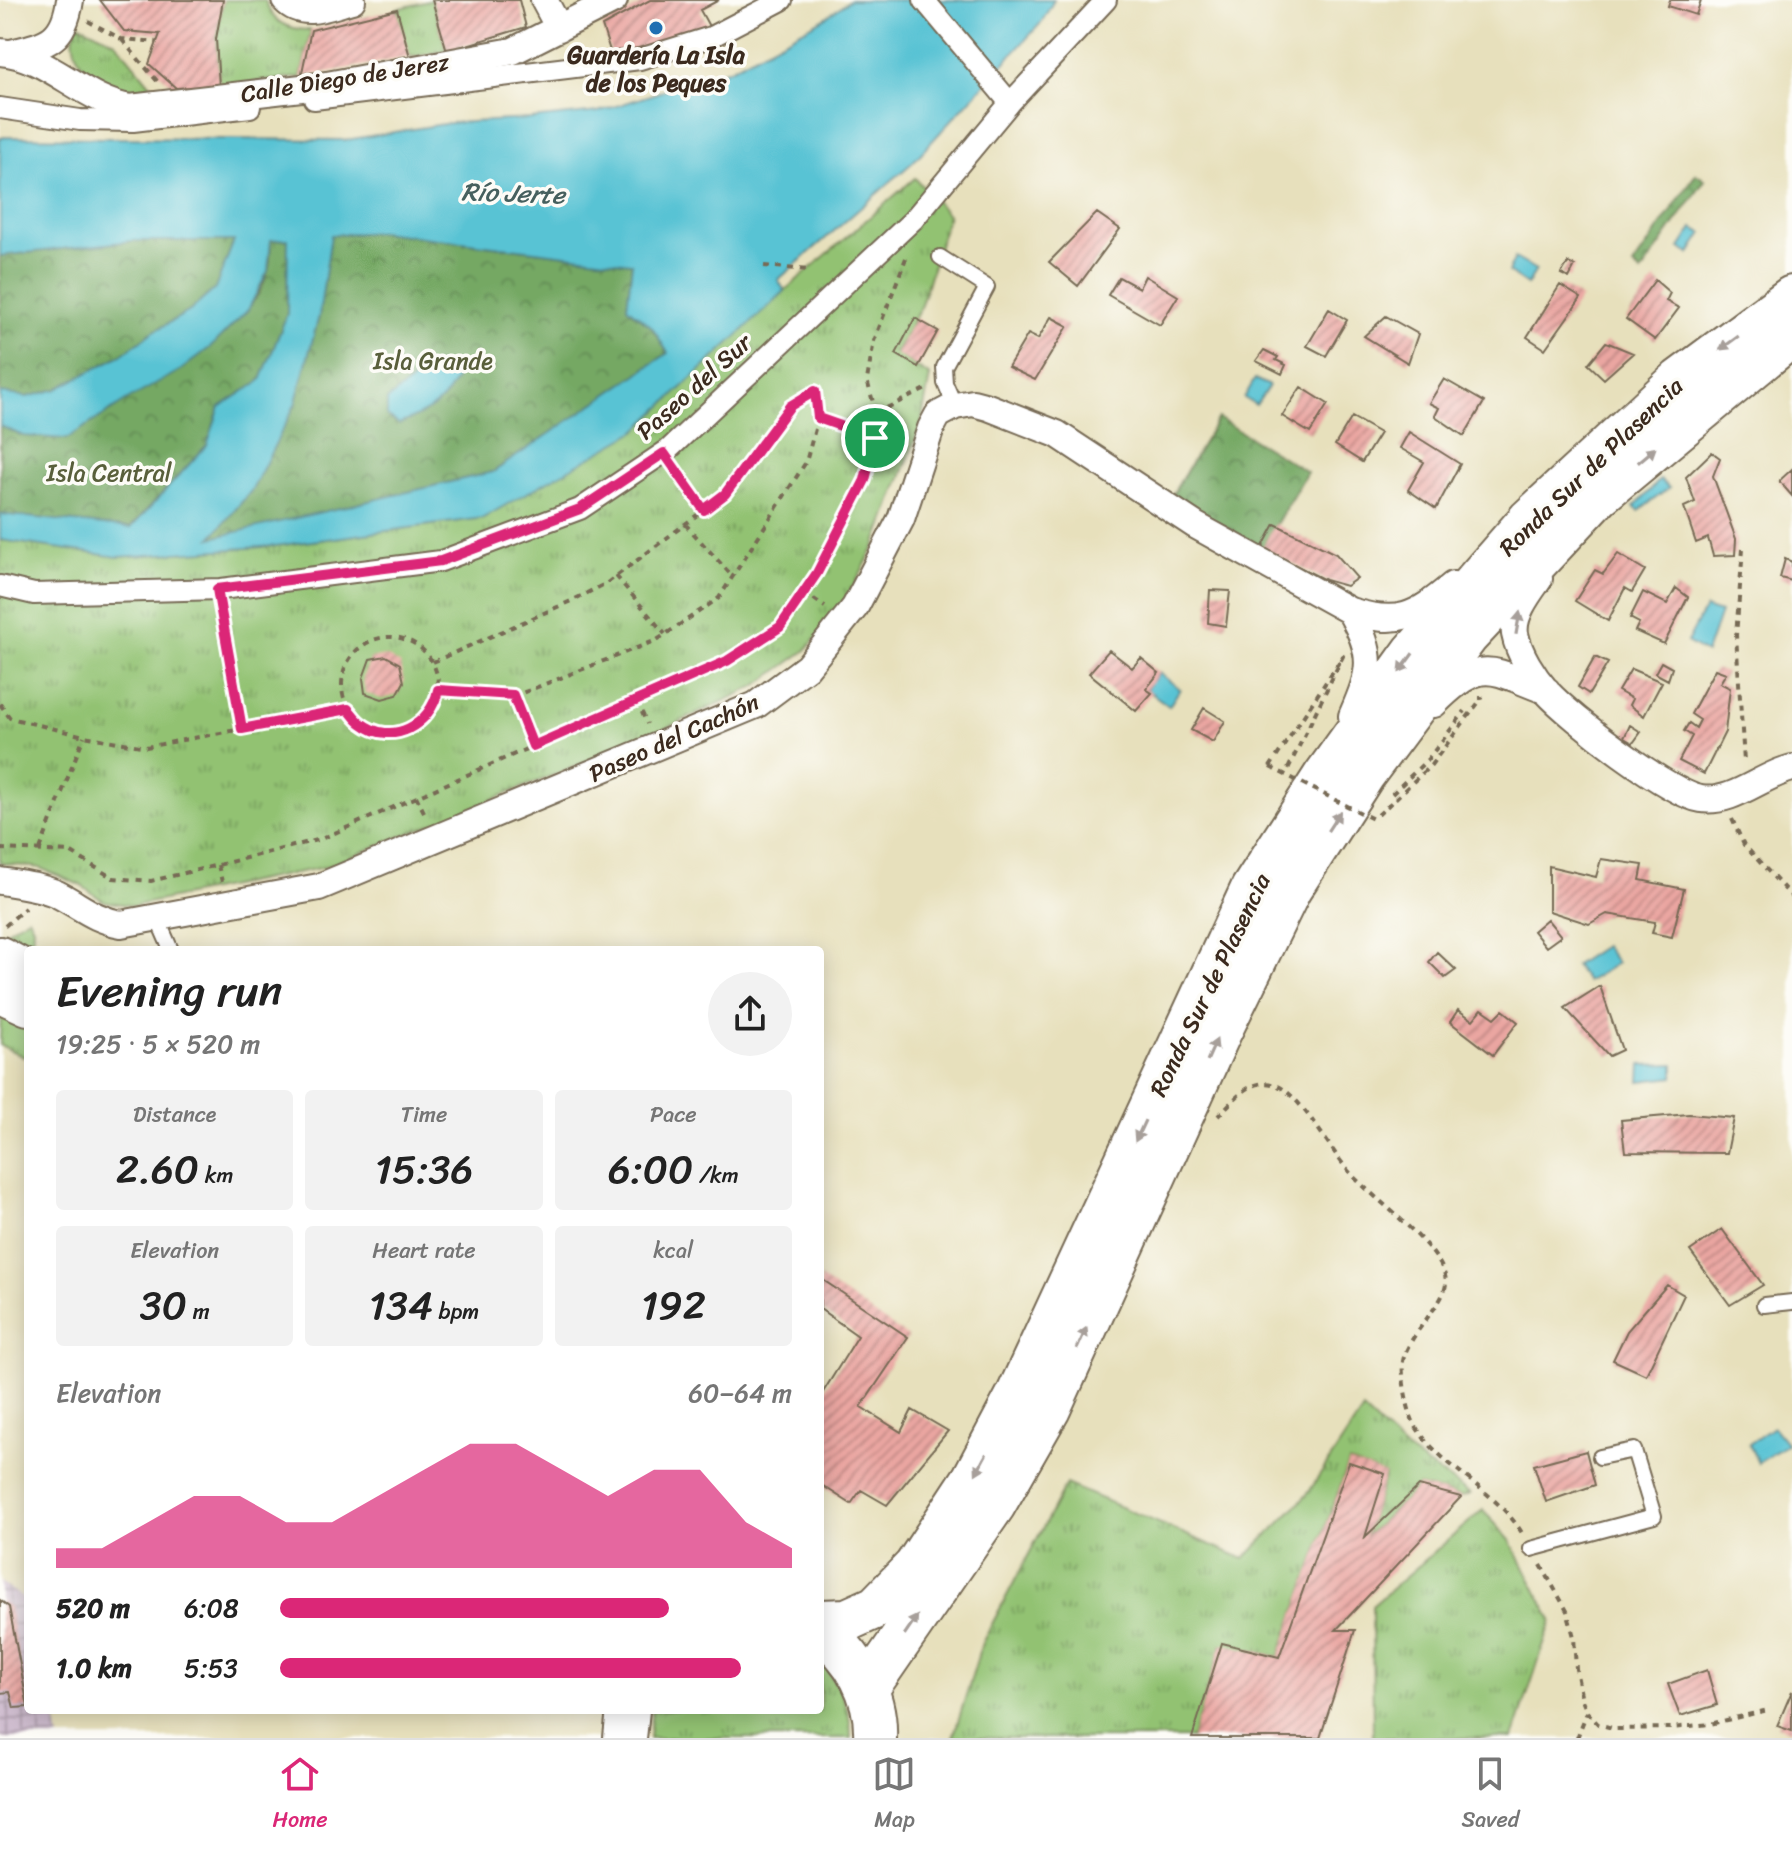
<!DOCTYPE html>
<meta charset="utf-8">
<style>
body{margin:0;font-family:Sriracha,sans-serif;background:#f2f2f2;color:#222;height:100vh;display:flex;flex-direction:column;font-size:30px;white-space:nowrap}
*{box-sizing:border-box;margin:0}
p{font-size:26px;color:#767676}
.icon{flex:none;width:44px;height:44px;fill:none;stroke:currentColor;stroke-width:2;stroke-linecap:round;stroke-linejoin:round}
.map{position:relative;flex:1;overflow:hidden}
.side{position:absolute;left:24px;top:946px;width:800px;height:768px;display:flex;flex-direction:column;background:#fff;border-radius:8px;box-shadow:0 4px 20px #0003}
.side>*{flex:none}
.pin{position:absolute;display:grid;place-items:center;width:68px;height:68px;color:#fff;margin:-34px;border:4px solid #fff;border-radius:50%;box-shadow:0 2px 8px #0007}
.round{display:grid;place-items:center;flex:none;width:84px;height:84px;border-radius:42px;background:#f2f2f2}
.head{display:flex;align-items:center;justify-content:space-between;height:136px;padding:0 32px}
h1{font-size:44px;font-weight:600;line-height:60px}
.stats{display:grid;grid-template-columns:repeat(3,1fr);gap:12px;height:136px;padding:8px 32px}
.stats div{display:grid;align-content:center;border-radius:8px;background:#f2f2f2;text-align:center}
.stats b{font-size:40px;font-weight:600}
.stats small{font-size:22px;font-weight:400}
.stats p{font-size:22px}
.chart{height:224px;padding:16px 32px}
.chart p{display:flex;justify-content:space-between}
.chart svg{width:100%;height:144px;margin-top:8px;fill:#db2777;opacity:.7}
ul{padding:0 32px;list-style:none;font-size:26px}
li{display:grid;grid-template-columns:128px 96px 1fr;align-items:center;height:60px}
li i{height:20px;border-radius:10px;background:#db2777}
.menu{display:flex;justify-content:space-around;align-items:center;height:112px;border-top:2px solid #e0e0e0;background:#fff;font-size:22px;color:#767676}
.menu a{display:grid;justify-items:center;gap:4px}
.menu .on{color:#db2777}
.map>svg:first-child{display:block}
</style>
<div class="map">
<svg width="1792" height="1738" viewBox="0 0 1792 1738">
<defs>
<pattern id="industrial-grid" width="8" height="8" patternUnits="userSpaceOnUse" patternTransform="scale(2)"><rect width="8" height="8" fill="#cfbdcf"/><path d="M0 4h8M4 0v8" fill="none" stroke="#a99aa7"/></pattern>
<pattern id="grass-tufts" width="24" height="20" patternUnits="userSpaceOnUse" patternTransform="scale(2)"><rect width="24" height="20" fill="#92c272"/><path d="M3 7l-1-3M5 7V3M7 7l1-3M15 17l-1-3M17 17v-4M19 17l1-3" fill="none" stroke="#789e5d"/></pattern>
<pattern id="forest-crowns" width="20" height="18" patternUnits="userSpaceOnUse" patternTransform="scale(2)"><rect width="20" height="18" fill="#75a864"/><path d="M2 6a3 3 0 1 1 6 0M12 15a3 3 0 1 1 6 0" fill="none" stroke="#618952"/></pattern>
<pattern id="building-hatch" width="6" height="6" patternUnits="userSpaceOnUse" patternTransform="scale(2)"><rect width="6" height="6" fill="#eaa6a1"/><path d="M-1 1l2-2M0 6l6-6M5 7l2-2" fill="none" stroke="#bf8783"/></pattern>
</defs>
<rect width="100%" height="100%" fill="#fdfcf7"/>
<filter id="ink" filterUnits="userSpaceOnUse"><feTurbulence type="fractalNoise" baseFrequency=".0125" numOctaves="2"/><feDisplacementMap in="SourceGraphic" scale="16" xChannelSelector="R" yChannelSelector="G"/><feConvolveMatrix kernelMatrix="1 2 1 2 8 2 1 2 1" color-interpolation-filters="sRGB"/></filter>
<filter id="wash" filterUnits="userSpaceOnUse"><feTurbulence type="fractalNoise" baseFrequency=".006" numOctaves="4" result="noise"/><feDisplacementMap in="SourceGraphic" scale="32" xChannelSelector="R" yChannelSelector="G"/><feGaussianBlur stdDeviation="1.8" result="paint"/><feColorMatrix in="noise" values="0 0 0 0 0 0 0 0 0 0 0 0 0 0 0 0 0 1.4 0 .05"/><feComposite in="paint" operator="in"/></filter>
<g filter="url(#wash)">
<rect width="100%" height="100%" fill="#e7e0bc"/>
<path fill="url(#industrial-grid)" d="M0 1582 28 1601V1710H54L59 1738H0Z"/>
<path fill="url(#grass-tufts)" stroke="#667648" stroke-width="2" d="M223 0H265C271 23 289 30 311 30L301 77 219 86 216 39Z
M432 0 447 51 410 57 397 9Z
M78 24 116 42 154 89C120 90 92 90 77 55 72 43 72 35 78 24Z
M915 178 948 215 920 308 896 353 930 376 921 424 875 546 842 608 805 651 756 686 643 739 325 867 133 906 104 901 80 885 40 868 0 863V540L119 557 275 546 483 518 754 317Z
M28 917 33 927 32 950H28L26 1058 0 1045 3 945 0 936Z
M1363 1410 1406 1450 1470 1494 1461 1497 1419 1486 1365 1537 1385 1475 1349 1462 1279 1657 1222 1644 1192 1738H953L982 1643 1066 1484 1244 1559 1306 1496Z
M1483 1510 1510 1540 1552 1620 1513 1738H1373L1372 1606Z
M820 1663C840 1684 851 1709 851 1738H649L652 1710H820Z"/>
<path fill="url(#forest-crowns)" stroke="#586941" stroke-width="2" d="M1696 174 1705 180 1641 273 1633 266Z
M381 232 632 263 627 307 652 327 668 353 493 472 210 539 252 490 295 405 319 316 331 235Z
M288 239 287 314 261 380 220 407 207 445 130 528 0 514V426L23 436C101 409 167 390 228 330 244 314 263 294 268 270 271 261 270 249 271 240Z
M132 241H234L215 289 190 311 151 333 121 355 57 389 27 397 0 393V256Z
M1218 418 1307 472 1262 548 1171 497Z"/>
<path fill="#59c3d4" stroke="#4a7679" stroke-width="2" fill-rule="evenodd" d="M850 0H1054L1041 23 913 162 778 280 785 291 636 431 483 518 275 546 118 557 0 540V514L131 528 207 445 220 407 261 380 287 314 288 239 271 240 268 271 248 310 212 346 181 370 129 399 66 439 23 436 0 426V393L27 397 57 389 121 355 151 333 190 311 215 289 234 241H132L0 256V137L346 140 450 123 531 119 598 112 730 69 825 18ZM381 232 632 263 627 307 652 327 668 353 493 472 211 538 252 490 295 405 319 316 331 235Z
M1693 228 1703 233 1690 254 1680 248Z
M1515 258 1536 270 1527 285 1508 272Z
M451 363 459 372C446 403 430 412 399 424L387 416V400L434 364Z
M1255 379 1269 386 1256 405 1244 398Z
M1660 480 1669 488 1639 511 1634 507Z
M1705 608 1720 613 1706 653 1687 642Z
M1159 673 1180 689 1169 706 1146 689Z
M1604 946 1617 963 1587 982 1575 965Z
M1674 1064V1077L1640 1081 1641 1065Z
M1773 1427 1787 1444 1758 1463 1749 1444Z"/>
<g id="blocks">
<path fill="url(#building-hatch)" d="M100 0H223L216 39 219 86 176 88 149 64 160 34 124 31Z
M432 0H519L526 27 447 51Z
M650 0H719L700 10 711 30 612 57 602 26Z
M1670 0H1701L1696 15 1668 6Z
M397 9 410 57 301 77 311 30Z
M1097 213 1120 229 1078 286 1049 262Z
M1568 263 1575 266 1569 278 1561 274Z
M1145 276 1178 296 1160 325 1108 295 1119 277 1139 288Z
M1655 280 1670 293 1666 301 1679 308 1655 340 1626 319Z
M1560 285 1581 298 1545 349 1527 337Z
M1329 309 1347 320 1326 356 1307 346Z
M1386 316 1418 334 1408 363 1364 336Z
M1051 317 1068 326 1035 380 1008 367 1028 334 1038 339Z
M915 318 938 331 918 367 896 354Z
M1606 342 1633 353 1604 379 1588 364Z
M1264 350 1278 357 1276 360 1286 365 1282 374 1256 361Z
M1444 379 1484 402 1464 436 1435 416 1439 408 1429 403Z
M1301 387 1328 404 1310 433 1282 416Z
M1352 417 1380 433 1362 462 1335 445Z
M1409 432 1460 464 1436 509 1408 490 1424 462 1400 448Z
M1712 452 1720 458 1713 476 1736 539 1735 555 1713 556 1708 538 1696 543 1684 507 1695 502 1686 477Z
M1792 469V496L1779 481Z
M1275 524 1336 554 1357 578 1346 586 1325 580 1262 548Z
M1618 554 1645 570 1632 592 1625 588 1608 621 1575 601 1595 570 1603 574Z
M1785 559 1792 562V581L1780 578Z
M1676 588 1688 597 1664 644 1635 631 1639 623 1630 618 1643 592 1667 604Z
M1210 590 1230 591 1226 626 1208 623Z
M1109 650 1132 668 1141 658 1159 673 1146 689 1152 693 1136 711 1089 673Z
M386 656 400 664 404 682 397 695 382 699 365 693 363 678 370 659Z
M1595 657 1608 663 1589 694 1578 687Z
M1661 662 1672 668 1668 680 1655 673Z
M1631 669 1662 682 1644 716 1629 705 1632 699 1618 691Z
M1715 669 1726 673 1720 683 1730 688 1725 732 1704 774 1679 761 1692 736 1684 731 1689 723 1696 728 1700 720 1691 714Z
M1204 708 1225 721 1213 742 1191 730Z
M1630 725 1641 732 1633 743 1624 738Z
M1601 859 1643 865 1640 880 1684 889 1672 937 1652 933 1655 922 1607 914 1589 924 1549 911V866L1596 877Z
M1547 919 1561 936 1546 947 1533 931Z
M1437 952 1456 970 1445 978 1429 962Z
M1600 986 1622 1050 1609 1056 1565 1008Z
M1482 1009 1495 1018 1503 1010 1518 1022 1493 1055 1450 1022 1458 1010 1473 1020Z
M1689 1114 1734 1118 1727 1153 1625 1152 1621 1120Z
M1722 1229 1763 1285 1730 1305 1690 1251Z
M820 1278 908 1337 861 1407 901 1432 912 1410 948 1431 887 1505 861 1490 851 1504 820 1484V1397L858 1336 820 1309Z
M1667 1285 1684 1295 1646 1375 1613 1360 1627 1331Z
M1586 1451 1595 1485 1546 1502 1534 1465Z
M1349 1462 1385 1474 1365 1537 1419 1486 1461 1497 1336 1630H1355L1320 1738H1192L1222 1643 1279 1657Z
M0 1600 9 1607 28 1707 14 1708 10 1692 0 1693Z
M1707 1670 1717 1705 1680 1716 1668 1684Z
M1792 1691V1731L1777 1726Z"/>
</g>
</g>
<g filter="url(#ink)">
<use href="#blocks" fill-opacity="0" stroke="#776a55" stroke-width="2"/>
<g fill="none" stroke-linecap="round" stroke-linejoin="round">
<defs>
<path id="service" d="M940 257 987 287 944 367 945 383 955 406
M157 918 171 950
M1764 1305 1792 1302
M1531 1549 1654 1516 1634 1450 1600 1457"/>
<path id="pedestrian" d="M924 0 1010 103
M314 99 640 59 711 37 782 0
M0 108 80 120 133 121 250 107
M0 586 34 594 221 589 441 561 580 509 668 450 913 220 1010 103 1106 0"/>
<path id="minor" d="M285 0C303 19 329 6 352 0
M544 0 559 28
M0 52C49 56 82 100 130 108L327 85 513 51 614 0
M11 53C48 44 64 41 70 0
M1539 579C1529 593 1512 615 1515 634 1519 654 1533 676 1547 692 1571 718 1669 794 1701 799 1733 804 1762 775 1792 768
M1350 611C1375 656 1372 670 1352 716
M1434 704C1483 655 1490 670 1547 691
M0 881C19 884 39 886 57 894 81 906 93 919 121 924L319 887 756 705 807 667 855 607 901 519 931 428 938 415 955 406 973 403 988 407 1057 434 1195 525 1350 611C1399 626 1415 617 1453 585"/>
<path id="secondary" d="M0 956 28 971
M0 993 28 1006"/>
<path id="primary" d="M820 1621 847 1620 876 1607 915 1567 973 1479 1017 1396 1252 889 1324 777 1414 652 1529 520 1680 380 1792 297
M820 1631C855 1654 877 1697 875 1738
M867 1689 994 1505 1049 1409 1220 1032 1290 889 1364 774 1467 636 1599 495 1792 335
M625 1738 628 1710"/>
</defs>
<use href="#service" stroke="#776a55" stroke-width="18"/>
<use href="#pedestrian" stroke="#776a55" stroke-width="24"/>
<use href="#minor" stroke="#776a55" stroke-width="30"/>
<use href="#secondary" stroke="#776a55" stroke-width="42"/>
<use href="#primary" stroke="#776a55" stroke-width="46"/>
<path stroke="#776a55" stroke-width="4" stroke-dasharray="6 6" stroke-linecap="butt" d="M88 21 121 39 157 42
M122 40 158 82
M764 266 809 270
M876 413 928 388
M818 418 875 438
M674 468 704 510
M685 524 732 576
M1743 549 1736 635 1744 762
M616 576 665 634
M804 592 825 607
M221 611 242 728
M342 685a48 48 0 1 1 96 0a48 48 0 1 1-96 0Z
M433 662 571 601 607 583 725 494 790 406 815 391 818 418 806 462 719 598 657 640 517 695 438 690
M513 695 533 746
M637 701 647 724
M0 704 10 718 84 736 146 747 348 709
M1270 767 1343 656 1287 771
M1392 794 1428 759 1465 711
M416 796 426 816
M1378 815 1431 765 1482 698H1479
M1732 819 1744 845 1792 897
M0 849 70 852 113 878 151 881 218 865 321 839 727 661 780 627 817 573 865 480 879 424 867 380 874 341 906 258
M40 849 84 736
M218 865 222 882
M5 926 25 908
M1218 1116C1234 1100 1252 1075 1278 1086 1302 1097 1332 1153 1351 1174 1374 1199 1445 1249 1446 1282 1446 1293 1437 1305 1430 1314 1421 1327 1406 1345 1403 1361 1401 1374 1407 1408 1413 1421 1434 1464 1495 1488 1522 1533
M1541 1565 1567 1611 1574 1637 1576 1669 1582 1700 1587 1712 1598 1724 1616 1729 1671 1728 1710 1724 1768 1710
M1577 1738 1587 1712"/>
<use href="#service" stroke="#fff" stroke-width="14"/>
<use href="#pedestrian" stroke="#fff" stroke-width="20"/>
<use href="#minor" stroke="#fff" stroke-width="26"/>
<use href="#secondary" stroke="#fff" stroke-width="38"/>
<use href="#primary" stroke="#fff" stroke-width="42"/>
<path stroke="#776a55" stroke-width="4" stroke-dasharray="6 6" stroke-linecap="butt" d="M1270 767 1373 819"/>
</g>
<defs><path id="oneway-solid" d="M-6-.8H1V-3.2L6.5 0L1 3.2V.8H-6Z" transform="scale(2)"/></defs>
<g fill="#a79f9a">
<use href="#oneway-solid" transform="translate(1729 343) rotate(144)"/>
<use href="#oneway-solid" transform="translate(1647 455) rotate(-40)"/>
<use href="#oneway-solid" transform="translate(1518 623) rotate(-80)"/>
<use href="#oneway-solid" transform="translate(1406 663) rotate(126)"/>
<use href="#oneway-solid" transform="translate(1334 821) rotate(-57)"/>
<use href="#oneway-solid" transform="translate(1212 1050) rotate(-66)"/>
<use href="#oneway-solid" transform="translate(1140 1131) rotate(115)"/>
<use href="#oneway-solid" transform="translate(1082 1338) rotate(-66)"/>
<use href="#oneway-solid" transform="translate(981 1464) rotate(118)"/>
<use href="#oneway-solid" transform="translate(911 1625) rotate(-56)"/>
</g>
</g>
<g fill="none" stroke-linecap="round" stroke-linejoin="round" filter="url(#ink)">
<defs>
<path id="route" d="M815 391 818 418 875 438 865 480 817 573 780 627 727 661 533 746 513 695 438 690C431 725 392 747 361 723 356 720 352 713 348 709L242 729 217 589 441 561 580 509 664 453 704 510 725 494 790 406Z"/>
</defs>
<use href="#route" stroke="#fff" stroke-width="16"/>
<use href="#route" stroke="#db2777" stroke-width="10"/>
</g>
<circle fill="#1f6fb2" stroke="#fdfcf7" stroke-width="3" cx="656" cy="28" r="8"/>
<g text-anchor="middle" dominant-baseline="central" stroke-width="7" stroke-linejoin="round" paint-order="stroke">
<g font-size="24" font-weight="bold" fill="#3b2a1e" stroke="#fdfcf7">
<text x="656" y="55">Guardería La Isla<tspan x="656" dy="28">de los Peques</tspan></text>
</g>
<g font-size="24" fill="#3b2a1e" stroke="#fdfcf7">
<text transform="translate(345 78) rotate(-9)">Calle Diego de Jerez</text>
<text transform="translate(694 387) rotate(-42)">Paseo del Sur</text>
<text transform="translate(1591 467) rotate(-44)">Ronda Sur de Plasencia</text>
<text transform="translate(674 738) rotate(-24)">Paseo del Cachón</text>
<text transform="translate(1210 985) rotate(-64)">Ronda Sur de Plasencia</text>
</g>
<g font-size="24" fill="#595f3b" stroke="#fdfcf7">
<text x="433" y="361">Isla Grande</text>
<text x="109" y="473">Isla Central</text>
</g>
<g font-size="26" font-style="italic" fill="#46605e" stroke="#fdfcf7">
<text transform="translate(513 193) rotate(2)">Río Jerte</text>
</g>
</g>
</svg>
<div class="pin" style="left:875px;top:438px;background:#1e9e55"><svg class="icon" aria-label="arrive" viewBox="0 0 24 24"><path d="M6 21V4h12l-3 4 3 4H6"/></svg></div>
<section class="side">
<div class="head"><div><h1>Evening run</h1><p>19:25 · 5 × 520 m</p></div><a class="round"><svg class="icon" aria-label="share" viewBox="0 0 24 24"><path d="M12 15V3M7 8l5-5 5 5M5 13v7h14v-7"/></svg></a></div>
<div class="stats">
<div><p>Distance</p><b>2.60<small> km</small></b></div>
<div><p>Time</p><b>15:36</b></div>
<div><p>Pace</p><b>6:00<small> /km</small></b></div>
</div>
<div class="stats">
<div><p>Elevation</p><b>30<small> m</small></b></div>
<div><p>Heart rate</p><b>134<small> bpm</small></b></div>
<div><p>kcal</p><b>192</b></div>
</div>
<div class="chart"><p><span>Elevation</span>60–64 m</p>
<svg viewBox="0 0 160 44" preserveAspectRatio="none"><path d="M0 44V38L10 38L20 30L30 22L40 22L50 30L60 30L70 22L80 14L90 6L100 6L110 14L120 22L130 14L140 14L150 30L160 38V44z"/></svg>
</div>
<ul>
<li><b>520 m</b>6:08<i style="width:76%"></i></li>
<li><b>1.0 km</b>5:53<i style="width:90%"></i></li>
</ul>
</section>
</div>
<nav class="menu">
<a class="on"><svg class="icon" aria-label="home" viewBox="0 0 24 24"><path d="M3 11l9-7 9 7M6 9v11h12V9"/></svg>Home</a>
<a><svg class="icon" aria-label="map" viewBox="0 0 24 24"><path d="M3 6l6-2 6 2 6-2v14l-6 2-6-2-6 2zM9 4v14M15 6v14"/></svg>Map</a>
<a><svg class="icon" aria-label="saved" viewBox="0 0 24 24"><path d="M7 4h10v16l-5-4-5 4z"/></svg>Saved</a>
</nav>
